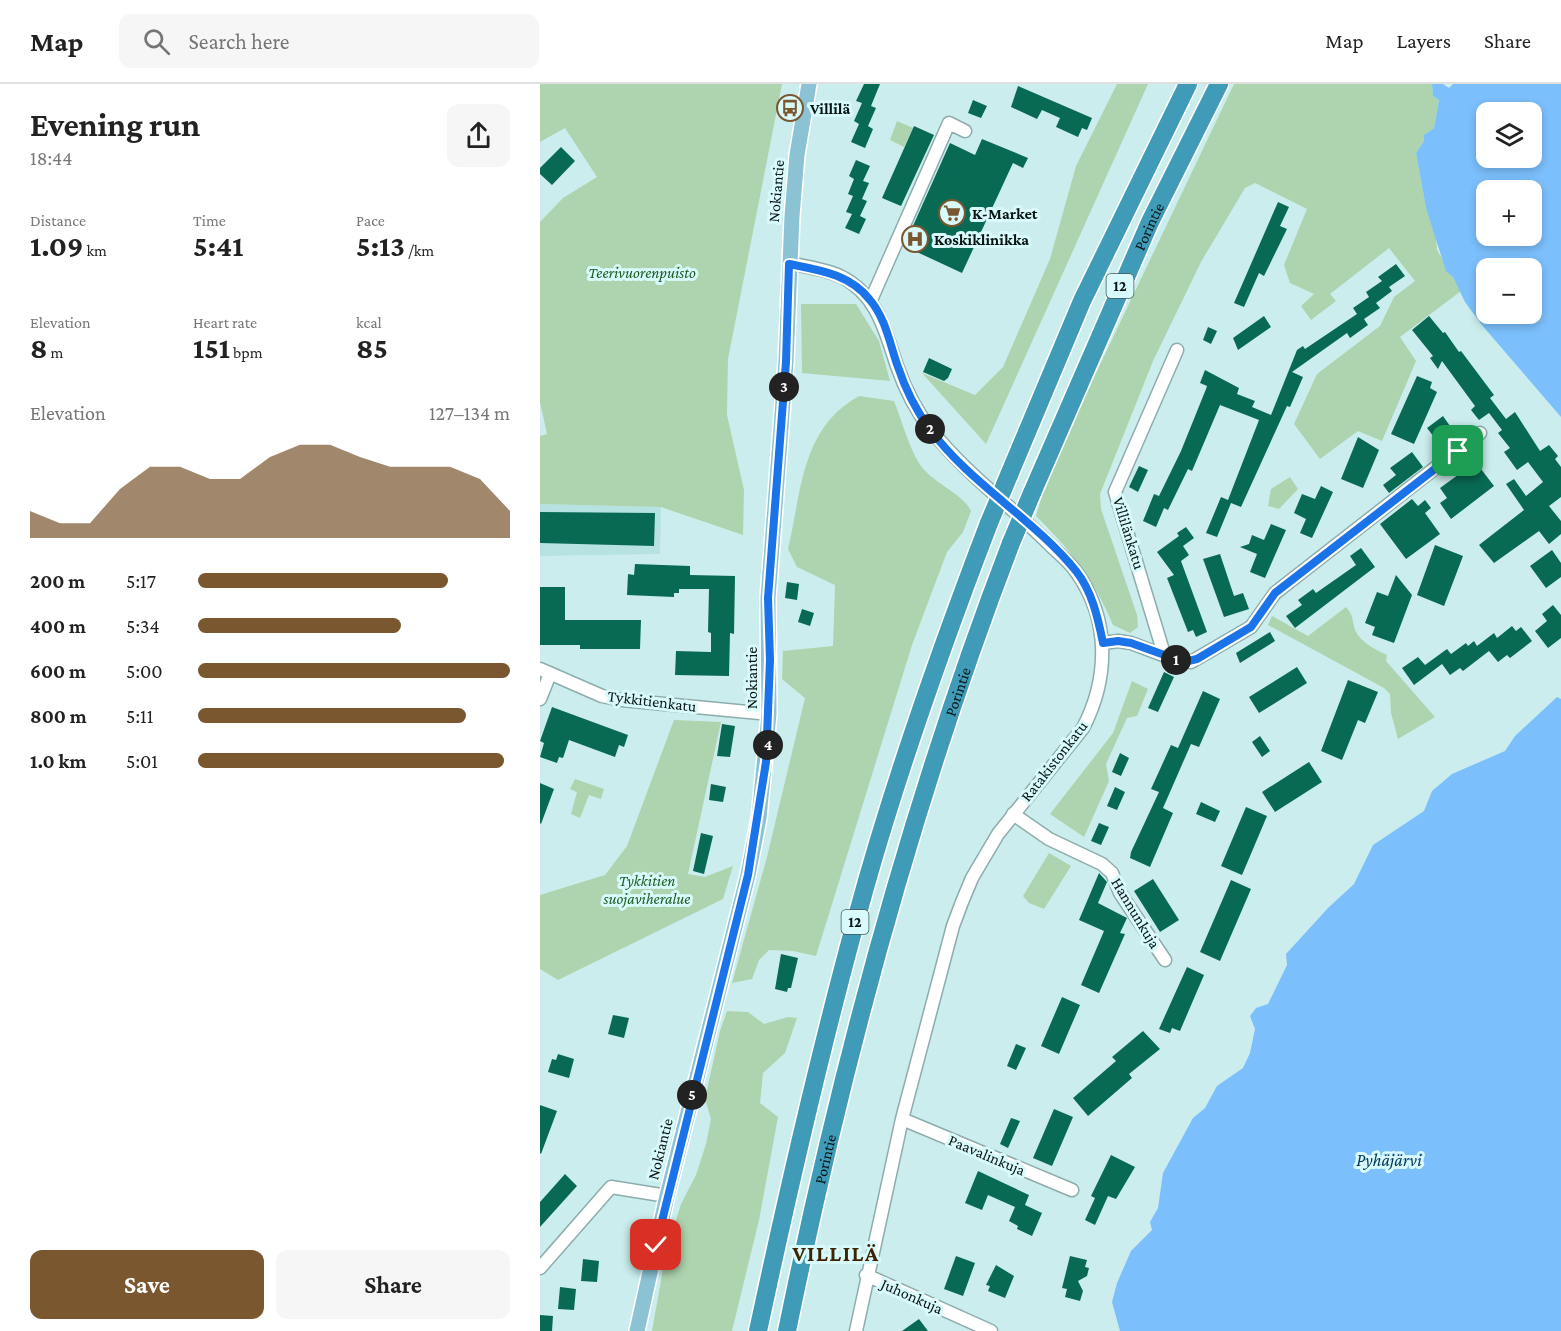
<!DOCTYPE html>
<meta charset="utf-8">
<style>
body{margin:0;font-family:"Crimson Pro",serif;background:#f6f6f6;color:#222;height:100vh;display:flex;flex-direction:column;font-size:22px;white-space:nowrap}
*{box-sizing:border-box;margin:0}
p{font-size:20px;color:#767676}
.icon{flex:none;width:33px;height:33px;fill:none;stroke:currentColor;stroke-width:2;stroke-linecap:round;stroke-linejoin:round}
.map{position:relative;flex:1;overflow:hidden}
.side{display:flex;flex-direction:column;background:#fff;width:540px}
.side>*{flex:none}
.fabs{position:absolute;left:936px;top:18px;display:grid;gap:12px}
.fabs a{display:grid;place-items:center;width:66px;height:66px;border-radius:12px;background:#fff;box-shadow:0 3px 9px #0003;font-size:30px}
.pin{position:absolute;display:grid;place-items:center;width:51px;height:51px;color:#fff;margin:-26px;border-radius:12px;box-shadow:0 3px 9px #0006}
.km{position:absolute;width:30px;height:30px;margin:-15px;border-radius:50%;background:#222;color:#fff;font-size:16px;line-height:30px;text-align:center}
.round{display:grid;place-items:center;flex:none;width:63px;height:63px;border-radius:12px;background:#f6f6f6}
.overview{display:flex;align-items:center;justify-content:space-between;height:102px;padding:0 30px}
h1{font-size:33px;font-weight:700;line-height:45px}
.figures{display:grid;grid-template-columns:repeat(3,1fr);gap:9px;height:102px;padding:6px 30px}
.figures div{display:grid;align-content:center}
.figures b{font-size:30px;font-weight:700}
.figures small{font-size:16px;font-weight:400}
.figures p{font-size:16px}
.chart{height:168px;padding:12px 30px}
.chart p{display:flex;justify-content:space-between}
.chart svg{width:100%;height:108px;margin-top:6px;fill:#7a572f;opacity:.7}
.cta{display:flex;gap:12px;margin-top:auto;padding:12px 30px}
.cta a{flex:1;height:69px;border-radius:12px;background:#7a572f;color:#fff;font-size:24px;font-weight:700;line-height:69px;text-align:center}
.cta a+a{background:#f6f6f6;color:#222}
ul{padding:0 30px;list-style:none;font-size:20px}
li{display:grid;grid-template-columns:96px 72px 1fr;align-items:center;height:45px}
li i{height:15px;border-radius:8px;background:#7a572f}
header{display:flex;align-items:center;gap:36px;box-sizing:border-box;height:84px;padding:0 30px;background:#fff;border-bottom:2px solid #e0e0e0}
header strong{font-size:28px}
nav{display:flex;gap:33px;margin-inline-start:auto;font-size:21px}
.search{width:420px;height:54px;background:#f6f6f6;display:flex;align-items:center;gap:15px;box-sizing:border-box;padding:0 21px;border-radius:12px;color:#767676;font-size:22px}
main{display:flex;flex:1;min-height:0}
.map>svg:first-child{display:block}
</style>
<header>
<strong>Map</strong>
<div class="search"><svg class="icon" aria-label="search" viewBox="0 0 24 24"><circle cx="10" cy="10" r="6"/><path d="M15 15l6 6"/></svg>Search here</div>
<nav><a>Map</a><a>Layers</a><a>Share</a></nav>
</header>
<main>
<section class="side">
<div class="overview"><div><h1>Evening run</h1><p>18:44</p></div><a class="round"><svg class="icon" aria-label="share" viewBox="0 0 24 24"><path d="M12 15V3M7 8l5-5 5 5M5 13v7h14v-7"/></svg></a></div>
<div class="figures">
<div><p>Distance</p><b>1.09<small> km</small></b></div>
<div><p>Time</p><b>5:41</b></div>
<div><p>Pace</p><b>5:13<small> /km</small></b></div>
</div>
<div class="figures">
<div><p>Elevation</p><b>8<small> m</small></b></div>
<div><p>Heart rate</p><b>151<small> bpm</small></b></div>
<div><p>kcal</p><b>85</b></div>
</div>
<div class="chart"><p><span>Elevation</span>127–134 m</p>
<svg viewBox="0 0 160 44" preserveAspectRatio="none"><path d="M0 44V33L10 38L20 38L30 24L40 15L50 15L60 20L70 20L80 11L90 6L100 6L110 11L120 15L130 15L140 15L150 20L160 33V44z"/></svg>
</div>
<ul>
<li><b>200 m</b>5:17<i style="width:80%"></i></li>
<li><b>400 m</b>5:34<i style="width:65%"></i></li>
<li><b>600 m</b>5:00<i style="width:100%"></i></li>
<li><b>800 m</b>5:11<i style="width:86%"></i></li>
<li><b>1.0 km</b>5:01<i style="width:98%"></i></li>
</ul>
<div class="cta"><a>Save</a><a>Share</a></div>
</section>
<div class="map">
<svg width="1021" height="1247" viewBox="0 0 1021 1247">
<rect width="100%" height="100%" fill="#cceded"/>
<path fill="#b7e2e2" d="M0 420 121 423 120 470 0 472Z"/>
<path fill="#add4ae" d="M0 0H242L188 275 187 331 204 406 203 451 121 423 0 420V352L7 350 0 318V138L23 114 57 93 25 44 0 58Z
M577 0H608L446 360 382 289 435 311 463 283 510 175 536 82Z
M694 0H892L893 12 899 16 894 44 884 51V57L876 69 886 124 896 152 897 166 921 207 860 253 876 277 842 357 818 347 780 375 754 340 777 290 840 242 854 213 875 197 849 164 790 210 796 217 771 236 761 222 774 210 750 199 744 181 767 125 715 99 705 104 661 178 613 277 560 410 561 425 597 531 598 543 590 549 573 541C554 495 531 467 496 432L506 398 556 289Z
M357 37 373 44 364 63 350 56Z
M261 220H316L339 257 350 297 262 289Z
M319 312 354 317C362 337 368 361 379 379 390 398 424 410 431 427L423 448 407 468 372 561 276 872 253 867 229 866 219 876 212 895 192 899 227 773 265 614 242 595 243 567 293 562 295 501 257 483 248 465C262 406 261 344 319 312Z
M750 393 758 405 739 425 728 422 731 405Z
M806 523C814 532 812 536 815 546 820 558 836 566 847 571L846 577 895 633 858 655 851 629 850 610 844 604 728 541 732 532 768 552Z
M592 597 608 605 597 632 587 634 566 680 569 697 544 753 510 730 573 649Z
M134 636 181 638 148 790 165 793 193 782 183 815 18 896 0 885V811L65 791 87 762Z
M35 695 64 705 61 715 49 711 40 734 31 730 37 708 30 705Z
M509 769 531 782 504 825 489 819 483 812Z
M187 927 208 928 224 940 248 933 257 934 245 969 223 989 220 1019 238 1033 219 1136 192 1247H112L126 1168 141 1120 156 1091 166 1060 171 1035 165 1015 180 947Z"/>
<path fill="#7bbffc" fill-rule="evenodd" d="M892 0H903L909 4 913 0H1021V333L941 240 925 218 913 193 906 187 886 124 876 69 884 57V51L894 44 899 16 893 12ZM946 28H992V74H946ZM946 106H992V152H946ZM946 184H992V230H946Z
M1017 613 1021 615V1247H580L572 1218 577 1199 591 1167 612 1146 610 1138 618 1124 623 1089 653 1034 665 1024 677 1002 703 984 710 969 715 945 710 932 716 924 728 920 747 881 746 870 788 824 814 800 833 761 884 727 892 707 912 690 965 667 975 652Z"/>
<path fill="#086a53" d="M324 0H340L331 22 336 24 328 42 333 45 325 64 311 58 319 40 314 37 322 19 316 17Z
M478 2 552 34 547 46 542 44 538 53 516 43 520 34 502 26 497 35 471 23Z
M433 16 447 22 441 34 428 29Z
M374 42 394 51 361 122 342 114Z
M442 55 488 74 483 84 473 79 422 189 364 162 410 59 435 71Z
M21 63 35 77 12 101 0 90V84Z
M316 76 330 82 323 97 329 99 322 115 327 117 320 132 326 135 319 150 305 144 312 130 306 128 313 112 308 110 314 95 309 92Z
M738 118 749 123 740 142 747 145 724 192 719 189 704 223 694 219Z
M856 180 865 192 849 203 852 207 836 219 840 224 824 235 828 241 810 254 807 249 752 288 763 293 750 323 747 322 701 423 691 419 677 453 666 449 681 413 688 416 719 336 680 321 652 387 648 385 628 426 624 424 616 443 603 437 614 410 619 412 641 367 666 305 667 302 660 299 665 286 699 304 697 310 715 317 712 323 731 331 757 266 763 262 765 265 817 230 813 224 829 213 826 208 842 197 838 193Z
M724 232 731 243 698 266 693 254Z
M889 232 903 249 905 248 919 268 921 267 954 311 950 314 966 335 975 328 1000 367 1009 361 1018 372 1015 375 1021 383V413L1009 422 1021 437V450L1009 460 999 447 954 479 939 461 984 426 966 400 974 395 986 412 1003 398 988 378 977 386 964 368 970 364 958 349 962 346 949 329 939 336 931 326 935 322 902 277 898 285 890 274 893 272 872 246Z
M668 243 677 247 671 260 663 256Z
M389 274 412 285 408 294 404 297 383 288Z
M877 292 892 298 890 304 897 308 874 360 851 350Z
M903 332 919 355 904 366 887 344Z
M818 353 839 366 823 404 801 395Z
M872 368 883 383 849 409 843 401 856 391 850 384Z
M599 382 608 386 598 408 589 403Z
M929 383 932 387 937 384 939 387 941 385 954 402 911 435 900 419 907 414 900 404Z
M781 402 793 408 772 454 760 449 766 435 754 429 762 410 775 415Z
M872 415 878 422 885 416 891 424 885 429 900 450 866 475 840 440Z
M0 428 115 429 114 462 0 459Z
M731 440 746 446 725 494 710 488 717 470 700 463 709 460 712 451 724 456Z
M646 443 654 454 643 462 649 471 641 477 667 548 656 553 653 546 648 548 627 494 634 491 617 468 639 452 637 449Z
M895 461 923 472 904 522 877 511Z
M821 464 835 483 755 544 746 532 762 521 758 516 773 505 776 509 816 481 810 472Z
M1012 466 1021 479V493L1006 504 990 482Z
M680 470 694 512 703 509 709 525 684 533 663 475Z
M95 480 150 482V491L195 492 194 550 190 549 189 592 135 591 136 567 171 568V549L168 548 169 505H139V509H134V513L87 511 88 490 94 491Z
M856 491 872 511 854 559 832 551 835 543 825 539 837 508 848 512Z
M247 498 259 500 257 516 245 514Z
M0 503H25V536H101L100 565H40V561H0Z
M1013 521 1021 531V554L1008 564 995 547 1007 537 1002 530Z
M262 525 274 529 270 542 258 538Z
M972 542 976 547 981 543 992 557 970 574 967 571 958 578 949 567 923 587 920 584 910 591 902 580 874 601 862 584 878 573 885 581 907 565 911 570 926 559 928 562 934 557 937 562 954 549 957 554Z
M730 548 735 557 700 579 696 569Z
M757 583 767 599 719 629 709 613Z
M624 588 634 593 618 628 608 624Z
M808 596 838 608 825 639 818 636 802 676 781 667Z
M663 607 680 615 659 663 651 660 623 724 633 729 610 783 590 774 591 768 619 708 611 705 631 661 638 664Z
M12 623 88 651 84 663 79 661 75 673 29 656 23 674 19 673 17 679 0 673 4 659 0 657Z
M182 640 195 642 190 673 177 672Z
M720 652 730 667 722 673 712 658Z
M580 669 589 674 581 692 572 688Z
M769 678 782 698 735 728 722 708Z
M0 699 14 705 1 740 0 739Z
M171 700 186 703 183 718 169 716Z
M575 703 585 708 577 726 567 722Z
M661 718 680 727 675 738 656 730Z
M706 723 727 732 702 791 681 782Z
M559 739 569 743 561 761 551 757Z
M161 749 173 752 164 790 153 787Z
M559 789 567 798 558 819 587 834 580 849 585 850 559 909 541 901 564 847 539 836Z
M613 795 639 836 620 848 594 807Z
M691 796 711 805 680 877 660 868Z
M241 870 258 874 251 904H248L247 908 235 905Z
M647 883 664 891 640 947 632 944 630 949 619 945Z
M522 913 540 921 519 970 501 962Z
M73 931 89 934 84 954 68 950Z
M603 947 620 965 589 990 592 994 548 1032 533 1014 576 977 572 973Z
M476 960 486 964 476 986 467 982Z
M18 970 34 975 29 994 8 988 12 975 16 976Z
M0 1021 17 1027 1 1070 0 1069Z
M514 1025 533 1033 512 1082 493 1074Z
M471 1034 480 1037 468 1064 460 1060Z
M571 1071 595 1083 576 1115 568 1112 555 1141 545 1136 555 1114 551 1112Z
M438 1087 489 1111 485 1121 502 1129 492 1152 477 1145 478 1142 469 1137 475 1123 448 1111 442 1126 425 1119Z
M25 1090 37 1102 0 1143V1118Z
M416 1172 435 1179 423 1212 404 1205Z
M530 1172 547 1176 545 1183 549 1184 547 1192 538 1197 543 1207 540 1217 525 1213 527 1205 522 1204Z
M43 1175 59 1177 57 1198 41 1197Z
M456 1181 474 1192 465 1214 448 1207 450 1202 446 1201Z
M20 1203 36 1205 34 1226 18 1225Z
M0 1231 13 1232 12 1247H0Z
M379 1235 388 1247H362Z"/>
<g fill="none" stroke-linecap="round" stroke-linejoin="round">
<defs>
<path id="minor" d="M249 179C266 183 287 185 302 193 338 212 345 247 357 282 365 305 377 328 391 346 425 389 470 421 509 460 518 469 530 478 537 489 570 536 569 594 543 644L458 750 432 794 422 818 413 842 362 1035 316 1247
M331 216 409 39 425 47
M563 559 578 557 591 559 636 576 651 578 711 543 735 509 940 349
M624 570 575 408 637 266
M0 585 62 612 82 616 229 630
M0 615 10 590
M473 730 509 755 562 780 572 789 580 809 625 876
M362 1035 532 1106
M0 1184 71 1103 127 1112
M326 1191 451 1247"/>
<path id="major" d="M97 1247 127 1112 208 791 219 734 229 630 228 514 246 278 252 132 257 71 269 0"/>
<g id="highway">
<path d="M469 391 542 217 648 0"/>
<path id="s1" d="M492 409 610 138 679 0"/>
<path d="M218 1247C248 1107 280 967 318 829 354 696 400 567 449 439"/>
<path id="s2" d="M247 1247C302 979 373 714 471 459"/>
</g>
</defs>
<use href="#minor" stroke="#8dadac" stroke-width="15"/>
<use href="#major" stroke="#fff" stroke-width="18"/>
<use href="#highway" stroke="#fff" stroke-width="21"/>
<use href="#minor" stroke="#fff" stroke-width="12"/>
<use href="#major" stroke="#8cc3d4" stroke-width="15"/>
<use href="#highway" stroke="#3f9bb7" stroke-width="18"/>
<defs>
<path id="highway-bridge" d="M449 439 469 391
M471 459 492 409"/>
</defs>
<use href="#highway-bridge" stroke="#fff" stroke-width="21" stroke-linecap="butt"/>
<use href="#highway-bridge" stroke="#3f9bb7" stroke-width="18"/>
</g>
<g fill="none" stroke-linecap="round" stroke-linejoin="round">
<defs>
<path id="route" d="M116 1161 208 791 226 678 230 576 228 514 246 278 249 180C279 186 310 190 330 216 346 235 350 261 358 283 365 304 376 326 389 344 430 400 493 434 536 487 552 507 558 534 563 559L578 557 591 559 644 578 657 575 711 543 735 509 918 367"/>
</defs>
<use href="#route" stroke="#fff" stroke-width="12"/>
<use href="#route" stroke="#1a73e8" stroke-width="8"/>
</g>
<defs>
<symbol id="bus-ring" viewBox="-11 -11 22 22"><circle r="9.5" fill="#d9fafa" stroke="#7a572f" stroke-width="1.5"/><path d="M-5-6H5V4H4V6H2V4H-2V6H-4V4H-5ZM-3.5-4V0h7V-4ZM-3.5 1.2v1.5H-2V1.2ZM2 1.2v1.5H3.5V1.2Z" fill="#7a572f"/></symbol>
<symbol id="supermarket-ring" viewBox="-11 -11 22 22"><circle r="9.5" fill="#d9fafa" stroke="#7a572f" stroke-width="1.5"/><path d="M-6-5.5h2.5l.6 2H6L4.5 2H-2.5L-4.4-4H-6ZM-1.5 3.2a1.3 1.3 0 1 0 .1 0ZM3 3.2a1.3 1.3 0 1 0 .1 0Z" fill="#7a572f"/></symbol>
<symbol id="hospital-ring" viewBox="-11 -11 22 22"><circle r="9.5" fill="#d9fafa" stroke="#7a572f" stroke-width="1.5"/><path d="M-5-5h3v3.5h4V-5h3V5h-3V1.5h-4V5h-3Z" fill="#7a572f"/></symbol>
</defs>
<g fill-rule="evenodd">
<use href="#bus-ring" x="235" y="9" width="30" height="30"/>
<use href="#supermarket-ring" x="397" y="114" width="30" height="30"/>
<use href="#hospital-ring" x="360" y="140" width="30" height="30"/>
</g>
<g text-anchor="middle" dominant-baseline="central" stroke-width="6" stroke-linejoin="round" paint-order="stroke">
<g fill="#d9fafa" stroke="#475a5a" stroke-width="1.5">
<rect x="566.5" y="190" width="27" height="24" rx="4.5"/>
<rect x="301.5" y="826" width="27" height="24" rx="4.5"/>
</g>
<g font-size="15" font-weight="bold" fill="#091515">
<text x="580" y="202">12</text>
<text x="315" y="838">12</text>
</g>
<g font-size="16" font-weight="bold" fill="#091515" stroke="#d9fafa" text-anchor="start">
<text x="270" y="24">Villilä</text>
<text x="432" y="129">K-Market</text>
<text x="394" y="155">Koskiklinikka</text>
</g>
<g font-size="16" fill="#091515" stroke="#d9fafa">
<text transform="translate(236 107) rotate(-85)">Nokiantie</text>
<text stroke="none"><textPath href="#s1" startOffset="291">Porintie</textPath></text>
<text transform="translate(589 449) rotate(73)">Villilänkatu</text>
<text transform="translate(211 594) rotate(-90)">Nokiantie</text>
<text stroke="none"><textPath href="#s2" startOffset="662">Porintie</textPath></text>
<text transform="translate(112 617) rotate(7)">Tykkitienkatu</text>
<text transform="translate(514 677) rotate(-52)">Ratakistonkatu</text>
<text transform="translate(596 829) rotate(59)">Hannunkuja</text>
<text transform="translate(120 1065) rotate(-76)">Nokiantie</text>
<text transform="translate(447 1071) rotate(23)">Paavalinkuja</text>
<text stroke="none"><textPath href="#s2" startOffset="176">Porintie</textPath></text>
<text transform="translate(372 1212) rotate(24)">Juhonkuja</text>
</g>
<g font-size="16" font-style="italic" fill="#1a5d22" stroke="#d9fafa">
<text x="102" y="188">Teerivuorenpuisto</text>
<text x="107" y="796">Tykkitien<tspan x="107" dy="18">suojaviheralue</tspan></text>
</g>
<g font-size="18" font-style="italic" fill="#033960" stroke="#d9fafa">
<text x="849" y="1076">Pyhäjärvi</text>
</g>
<g font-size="22" font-weight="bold" letter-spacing="1.5" fill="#3d2402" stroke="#d9fafa">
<text x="296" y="1169">VILLILÄ</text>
</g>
</g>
</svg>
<div class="fabs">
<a><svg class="icon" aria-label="layers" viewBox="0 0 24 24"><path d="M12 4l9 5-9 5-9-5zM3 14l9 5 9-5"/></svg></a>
<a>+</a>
<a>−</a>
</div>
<div class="pin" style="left:918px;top:367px;background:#1e9e55"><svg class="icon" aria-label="arrive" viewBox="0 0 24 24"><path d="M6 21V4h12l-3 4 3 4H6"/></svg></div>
<div class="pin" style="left:116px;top:1161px;background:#d93025"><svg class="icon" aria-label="check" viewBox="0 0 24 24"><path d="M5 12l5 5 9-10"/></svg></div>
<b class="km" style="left:636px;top:576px">1</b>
<b class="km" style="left:390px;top:345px">2</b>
<b class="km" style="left:244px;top:303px">3</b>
<b class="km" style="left:228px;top:661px">4</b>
<b class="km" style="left:152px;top:1011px">5</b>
</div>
</main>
